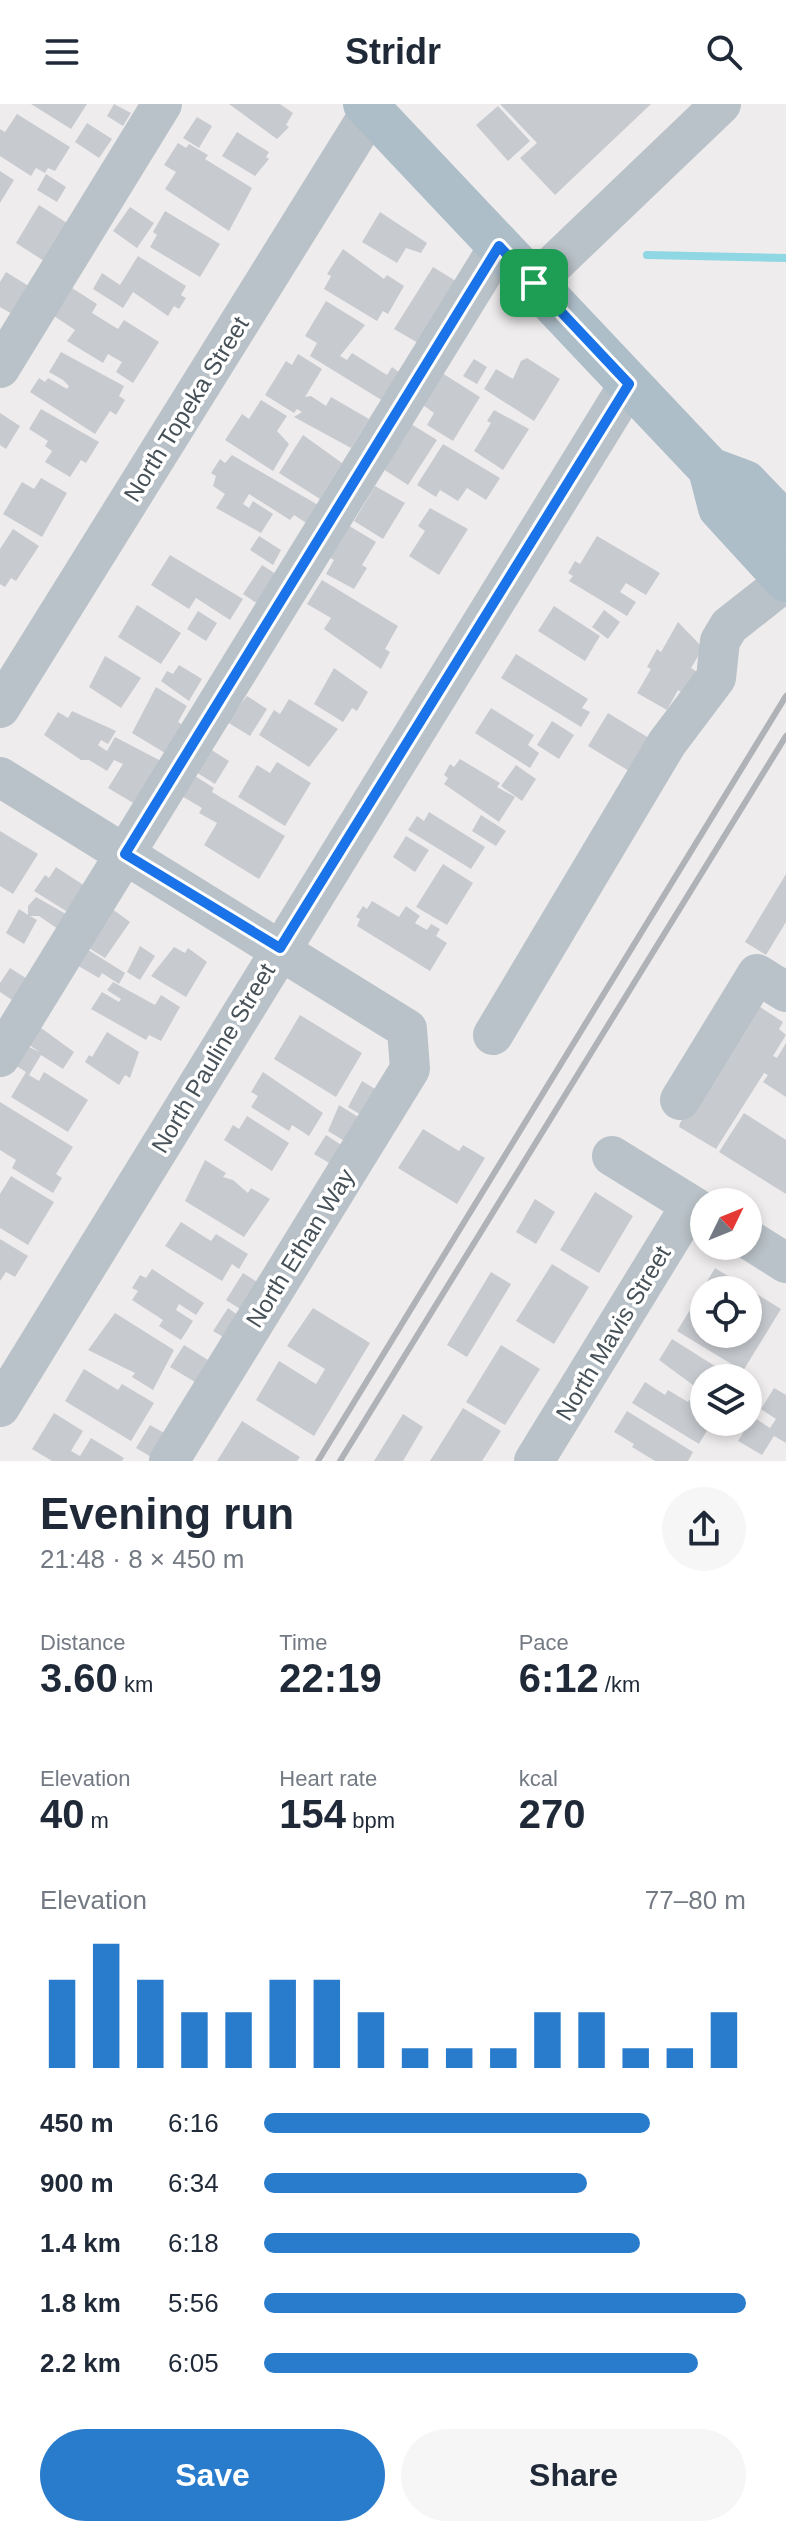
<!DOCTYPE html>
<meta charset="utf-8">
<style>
body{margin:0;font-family:Arial,sans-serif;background:#f6f6f7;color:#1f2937;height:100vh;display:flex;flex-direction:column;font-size:30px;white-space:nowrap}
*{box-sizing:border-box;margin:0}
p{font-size:26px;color:#747a83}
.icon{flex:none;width:44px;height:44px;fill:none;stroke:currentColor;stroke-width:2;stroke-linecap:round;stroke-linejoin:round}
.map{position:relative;height:1357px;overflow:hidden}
.side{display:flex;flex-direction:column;background:#fff;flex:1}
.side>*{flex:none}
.needle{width:52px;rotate:47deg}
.fabs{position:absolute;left:690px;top:1084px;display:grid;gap:16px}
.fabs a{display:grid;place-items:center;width:72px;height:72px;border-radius:50%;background:#fff;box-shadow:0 4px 12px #0003;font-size:40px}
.pin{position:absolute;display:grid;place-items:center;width:68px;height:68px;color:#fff;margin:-34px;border-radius:16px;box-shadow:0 4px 12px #0006}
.round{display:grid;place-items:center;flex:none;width:84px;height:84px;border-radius:42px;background:#f6f6f7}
.summary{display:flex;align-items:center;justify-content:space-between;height:136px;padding:0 40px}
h1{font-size:44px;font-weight:700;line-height:60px}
.figures{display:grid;grid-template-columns:repeat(3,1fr);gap:12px;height:136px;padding:8px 40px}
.figures div{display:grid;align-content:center}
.figures b{font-size:40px;font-weight:700}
.figures small{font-size:22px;font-weight:400}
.figures p{font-size:22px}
.chart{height:224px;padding:16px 40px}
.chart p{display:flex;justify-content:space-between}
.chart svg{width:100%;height:144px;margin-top:8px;stroke:#297bcc;stroke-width:6}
.primary-button{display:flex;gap:16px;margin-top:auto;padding:16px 40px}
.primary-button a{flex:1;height:92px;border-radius:48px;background:#297bcc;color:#fff;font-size:32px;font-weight:700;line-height:92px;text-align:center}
.primary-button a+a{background:#f6f6f7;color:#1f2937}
ul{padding:0 40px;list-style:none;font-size:26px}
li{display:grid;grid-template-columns:128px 96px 1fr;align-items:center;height:60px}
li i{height:20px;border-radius:10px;background:#297bcc}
header{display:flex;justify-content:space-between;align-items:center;height:104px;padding:0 40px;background:#fff;font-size:36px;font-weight:700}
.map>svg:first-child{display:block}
</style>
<header><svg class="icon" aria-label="menu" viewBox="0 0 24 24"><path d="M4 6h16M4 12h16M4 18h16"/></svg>Stridr<svg class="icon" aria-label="search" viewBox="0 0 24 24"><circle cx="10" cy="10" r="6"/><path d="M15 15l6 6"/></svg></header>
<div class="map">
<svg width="786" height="1357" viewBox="0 0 786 1357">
<rect width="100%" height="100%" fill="#efeced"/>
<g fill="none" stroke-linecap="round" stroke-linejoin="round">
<path stroke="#8fd7e3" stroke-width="8" d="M647 151 786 154"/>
</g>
<path fill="#c7cacf" d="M31 0H87L71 25Z
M114 0 131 9 123 22 107 12Z
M229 0H280L293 9 286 21 289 23 277 35Z
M500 0H651L555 91 520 54 537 39Z
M498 2 530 37 508 57 476 21Z
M17 10 70 43 55 67 48 64 45 69 36 64 31 72 0 52V25L5 28Z
M197 13 212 22 199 44 183 34Z
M87 19 112 35 99 54 75 38Z
M237 28 269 48 266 53 269 55 255 72 222 52Z
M178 39 186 44 189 40 208 51 205 55 252 84 229 127 165 85 176 68 164 61Z
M0 67 14 76 0 99Z
M46 70 66 83 57 98 37 86Z
M39 101 67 119 44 157 16 139Z
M130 103 154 119 137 144 113 127Z
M165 107 220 140 200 173 150 143 157 131 153 128Z
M380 108 427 139 421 149 406 144 397 159 362 138Z
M343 145 384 175 387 171 404 182 388 210 383 207 377 217 324 185 331 172 327 170Z
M138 152 186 182 181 191 186 194 179 205 174 202 168 212 133 188 123 204 93 185 102 169 120 181Z
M433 163 459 179 418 239 394 225Z
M6 168 35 186 19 214 0 203V178Z
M72 184 97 200 92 209 118 225 124 216 159 238 133 279 116 268 122 258 108 250 103 259 67 237 75 226 54 212Z
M326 197 365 221 340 252 347 256 352 249 387 271 392 263 400 269 383 297 310 252 317 239 305 232Z
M61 248 124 282 119 292 125 296 116 311 110 307 95 330 30 288 39 274 45 278 48 274 67 285 69 282 63 276 49 268Z
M298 250 322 265 305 293 311 292 326 302 331 293 369 315 351 344 294 313 302 308 297 305 294 309 265 291 286 257 292 261Z
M527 254 560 275 534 317 484 285 496 265 513 275 521 257Z
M474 255 487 263 477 280 463 272Z
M442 269 480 293 453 337 427 321 434 309 423 301Z
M261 296 287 312 277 327 289 340 273 367 225 336 242 310 249 315Z
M41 305 99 338 86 359 81 356 70 373 45 358 52 347 45 342 48 337 29 325Z
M494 306 529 325 503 366 474 347 491 319 487 317Z
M0 309 20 322 6 345 0 341Z
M411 320 437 336 408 381 383 365Z
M303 331 342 359 320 395 279 369Z
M443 340 500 374 486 396 467 384 458 397 440 386 436 393 417 381Z
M232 351 325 405 314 424 294 411 290 416 249 390 243 400 249 404 253 397 273 410 261 429 216 404 225 390 213 382 216 372 211 369 220 355 225 359Z
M41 374 67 389 42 433 3 410 22 378 34 385Z
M375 382 405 399 383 435 354 417Z
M430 404 468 425 439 471 409 452 425 427 418 422Z
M346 420 376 438 362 461 367 464 354 485 326 470 334 456 327 452Z
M13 425 39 442 16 477 11 474 5 483 0 480V445Z
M259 432 281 446 273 461 250 446Z
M597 432 660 469 646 491 626 479 620 488 636 498 627 512 569 477 573 472 568 469 575 457 580 460Z
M170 451 243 495 230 516 196 494 189 505 151 481Z
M262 461 282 474 264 504 243 490Z
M322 476 398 522 385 545 390 548 381 565 324 525 331 514 307 500Z
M137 501 181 529 161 560 118 533Z
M554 502 600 532 585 557 538 527Z
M604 506 620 518 608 535 592 523Z
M198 507 217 519 206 537 187 525Z
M678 518 703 544 691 564 699 569 686 591 678 586 667 606 637 589 651 565 647 563 657 545 661 548Z
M516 550 588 595 582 604 590 608 581 623 501 574Z
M105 552 141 574 121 604 89 583Z
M179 561 202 575 189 597 161 577 167 567 173 570Z
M334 564 368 588 357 607 352 604 343 618 314 600Z
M156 583 187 602 178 618 183 621 165 649 132 629Z
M247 592 267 605 250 632 227 618Z
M289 595 338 625 309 663 259 631 274 606 280 610Z
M491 604 534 631 528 641 539 649 530 664 475 629Z
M72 607 116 627 108 640 101 636 98 641 107 647 115 633 161 657 135 700 108 684 123 660 114 656 107 667 89 656H81L44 631 58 608 68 614Z
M608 609 649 634 629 667 588 642Z
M552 617 574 631 559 655 537 641Z
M205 642 229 657 215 680 191 665Z
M460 655 500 679 497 683 515 693 499 718 444 680 448 674 444 671 450 660 454 663Z
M277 658 311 679 285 722 238 693 257 661 270 669Z
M516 661 536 675 522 697 501 682Z
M187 667 214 684 212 688 285 732 259 775 204 741 217 719 199 709 202 704 175 688Z
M429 708 485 743 471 765 408 726 417 712 424 717Z
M481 711 506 727 496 742 472 727Z
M0 727 38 750 13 790 0 782Z
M406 732 429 746 415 768 393 753Z
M443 760 473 779 447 821 416 803Z
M56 763 91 786 74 812 34 787 45 771 49 774Z
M786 770V818L766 851 745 838Z
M36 793 66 810 58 825 39 812H30L37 816 24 840 6 829 19 805 28 811V802Z
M372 797 399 813 406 802 420 812 415 819 427 826 431 820 440 825 436 832 447 839 430 867 357 822 360 815 356 813 363 802 367 805Z
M104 799 130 818 105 854 84 841Z
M140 842 155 852 140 876 127 868Z
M174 843 185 849 188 844 207 858 186 893 151 872Z
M85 844 125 869 119 880 102 869 99 874 75 860Z
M10 864 32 878 18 900 0 888V879Z
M113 878 155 901 161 891 180 903 161 937 149 931 146 936 91 905 102 888 119 898 121 895 107 886Z
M757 901 783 918 779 925 786 931 773 952 777 954 786 939V993L763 978 768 971 764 969 716 1045 679 1023 680 1019Z
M300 911 362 949 336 993 274 955Z
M33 918 74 948 63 965 41 951 29 971 39 977 44 968 88 996 68 1028 11 993 26 968 10 958 22 940 40 948 21 936Z
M107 928 139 948 130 974 125 971 119 981 85 958 89 951 92 953Z
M263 968 323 1009 309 1032 292 1021 289 1027 251 1003 258 992 251 988Z
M362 977 385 991 368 1015 348 1003Z
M0 998 73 1043 56 1070 62 1074 53 1089 12 1064 16 1056 0 1046Z
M339 1001 366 1018 351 1041 328 1027Z
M744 1009 786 1036V1090L719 1048Z
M247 1012 289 1039 272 1067 224 1036 233 1021 239 1025Z
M423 1025 459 1047 463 1041 485 1054 457 1100 398 1064Z
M326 1031 352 1048 341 1066 314 1050Z
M205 1056 226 1069 223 1073 233 1076 248 1089 251 1084 270 1095 244 1133 185 1097Z
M11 1072 54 1098 28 1141 0 1124V1090Z
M595 1088 633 1112 599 1169 560 1146Z
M535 1095 555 1108 536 1140 516 1128Z
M181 1118 211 1137 216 1130 248 1150 239 1165 232 1160 222 1177 165 1142Z
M0 1135 28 1152 15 1173 6 1168 0 1177Z
M552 1160 589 1183 554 1240 516 1217Z
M715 1164 781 1205 743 1267 677 1227 690 1206 704 1215V1230H748V1186L703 1184Z
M152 1165 204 1199 196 1211 179 1200 176 1206 193 1217 181 1236 159 1222 163 1216 132 1196 138 1187 132 1184 140 1171 146 1174Z
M491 1168 511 1180 467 1253 447 1241Z
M243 1169 268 1185 251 1212 226 1196Z
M228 1204 246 1217 225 1234 213 1227Z
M313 1204 370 1239 314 1332 256 1296 279 1257 316 1280 325 1265 287 1242Z
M115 1209 174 1246 153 1286 132 1273 135 1269 88 1246Z
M672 1235 734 1274H704V1318H712L699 1340 632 1299 645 1278 665 1291 668 1286 688 1298 697 1284 659 1256Z
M184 1241 208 1256 195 1278 170 1263Z
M501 1241 540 1265 505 1321 466 1298Z
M84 1265 118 1286 122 1280 154 1299 131 1337 65 1297Z
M774 1284 786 1291V1339L774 1332 762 1351 738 1337 753 1313 770 1324 776 1315 761 1305Z
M463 1304 501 1327 482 1357H430Z
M627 1307 693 1348 688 1357H655L632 1343 634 1340 614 1328Z
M54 1309 83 1327 71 1347 80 1352 91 1334 124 1354 122 1357H52L32 1345Z
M403 1310 423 1323 403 1357H374Z
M242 1317 300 1353 297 1357H217Z
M150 1321 175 1335 158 1357 136 1344Z"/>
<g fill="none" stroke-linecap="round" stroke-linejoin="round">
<path stroke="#b9c2c8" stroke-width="40" d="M534 179 721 0
M0 264 162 0
M0 604 371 7
M0 673 407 925 410 965 169 1357
M493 931 667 639 716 574 720 537 729 522 786 477
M0 953 499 142
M680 996 757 870 786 888
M612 1052 704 1109
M748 1135 786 1159
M0 1303 629 280
M534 1357 691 1101"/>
<path stroke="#aebec9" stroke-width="44" d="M365 0 710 365 745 378 786 421
M710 365 720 404 786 476"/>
<path stroke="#afb2b6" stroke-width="6" d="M318 1357 786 592
M340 1357 786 632"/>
</g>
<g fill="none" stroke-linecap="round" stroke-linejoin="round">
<defs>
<path id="route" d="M499 142 629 280 280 844 125 750Z"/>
</defs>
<use href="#route" stroke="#fff" stroke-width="16"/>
<use href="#route" stroke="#1a73e8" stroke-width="10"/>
</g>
<g text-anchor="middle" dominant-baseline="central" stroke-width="7" stroke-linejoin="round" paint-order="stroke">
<g font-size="24" fill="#475158" stroke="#fff">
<text transform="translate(186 305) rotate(-58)">North Topeka Street</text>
<text transform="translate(213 954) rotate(-59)">North Pauline Street</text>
<text transform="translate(300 1144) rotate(-58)">North Ethan Way</text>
<text transform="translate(613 1229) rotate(-59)">North Mavis Street</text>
</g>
</g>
</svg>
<div class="fabs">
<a><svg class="needle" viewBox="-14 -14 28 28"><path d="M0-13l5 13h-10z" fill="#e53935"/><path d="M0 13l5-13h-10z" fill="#747a83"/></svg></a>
<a><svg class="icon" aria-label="locate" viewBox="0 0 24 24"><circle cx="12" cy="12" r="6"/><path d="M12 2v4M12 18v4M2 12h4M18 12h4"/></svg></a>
<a><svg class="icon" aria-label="layers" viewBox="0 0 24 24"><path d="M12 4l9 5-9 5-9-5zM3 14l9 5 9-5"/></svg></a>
</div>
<div class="pin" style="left:534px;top:179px;background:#1e9e55"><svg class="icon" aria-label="arrive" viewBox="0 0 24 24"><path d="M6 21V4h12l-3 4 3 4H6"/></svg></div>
</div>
<section class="side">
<div class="summary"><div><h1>Evening run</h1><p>21:48 · 8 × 450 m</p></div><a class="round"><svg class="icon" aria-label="share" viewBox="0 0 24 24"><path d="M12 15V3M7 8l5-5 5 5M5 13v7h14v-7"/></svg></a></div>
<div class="figures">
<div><p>Distance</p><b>3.60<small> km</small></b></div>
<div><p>Time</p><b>22:19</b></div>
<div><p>Pace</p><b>6:12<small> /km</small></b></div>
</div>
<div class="figures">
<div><p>Elevation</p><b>40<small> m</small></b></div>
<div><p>Heart rate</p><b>154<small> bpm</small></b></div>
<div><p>kcal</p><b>270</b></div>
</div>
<div class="chart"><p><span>Elevation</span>77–80 m</p>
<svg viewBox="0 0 160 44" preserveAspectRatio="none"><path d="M5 44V17M15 44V6M25 44V17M35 44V27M45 44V27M55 44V17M65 44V17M75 44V27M85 44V38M95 44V38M105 44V38M115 44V27M125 44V27M135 44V38M145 44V38M155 44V27"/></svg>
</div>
<ul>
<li><b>450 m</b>6:16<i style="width:80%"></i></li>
<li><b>900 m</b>6:34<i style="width:67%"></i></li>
<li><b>1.4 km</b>6:18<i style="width:78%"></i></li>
<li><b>1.8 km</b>5:56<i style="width:100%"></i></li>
<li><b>2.2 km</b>6:05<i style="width:90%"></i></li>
</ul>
<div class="primary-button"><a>Save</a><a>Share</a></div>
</section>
